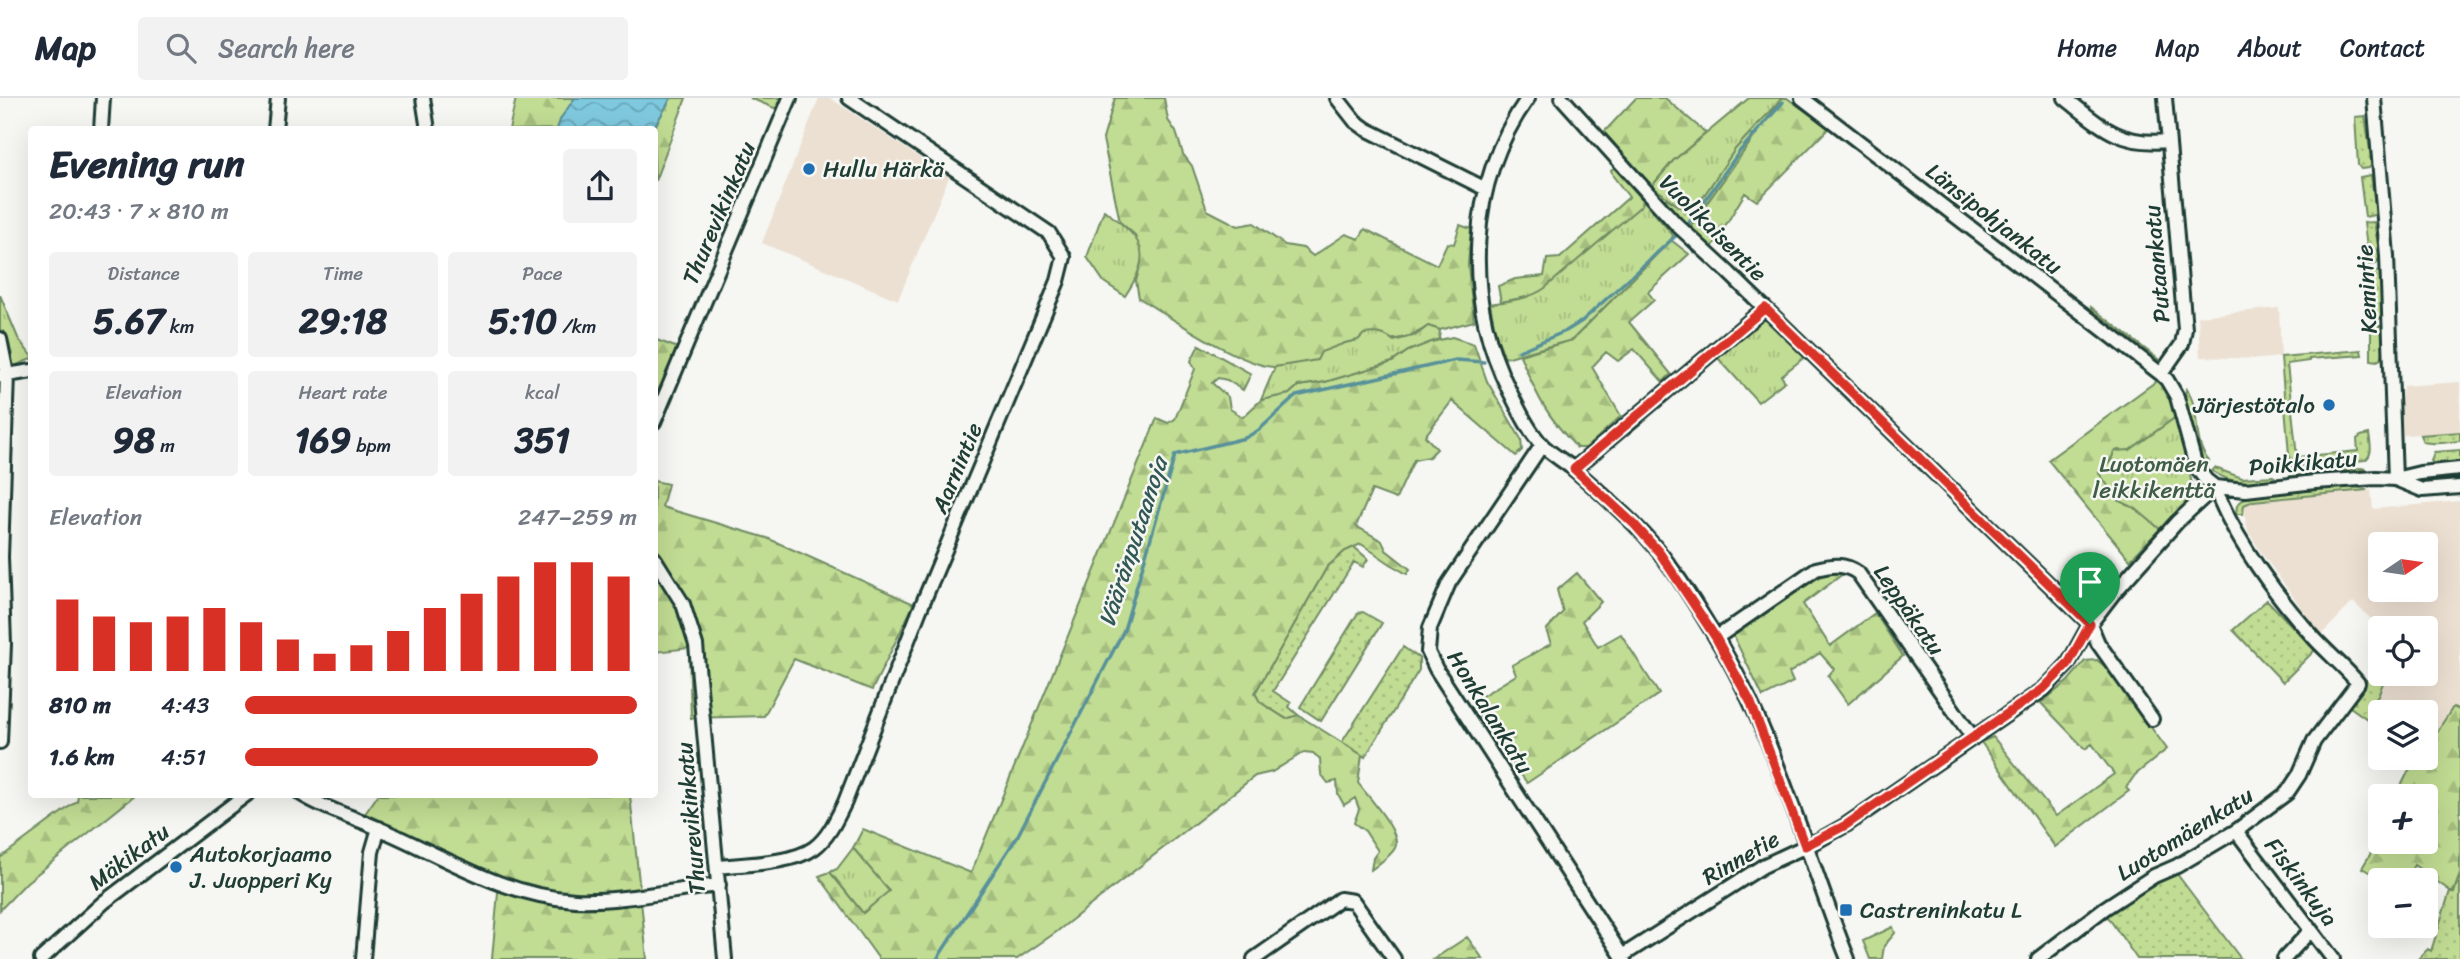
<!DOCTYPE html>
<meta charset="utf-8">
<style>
body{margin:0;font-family:Sriracha,sans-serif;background:#f2f2f3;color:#1f2937;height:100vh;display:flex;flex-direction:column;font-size:26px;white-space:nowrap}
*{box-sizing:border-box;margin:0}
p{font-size:23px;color:#747a83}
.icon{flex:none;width:38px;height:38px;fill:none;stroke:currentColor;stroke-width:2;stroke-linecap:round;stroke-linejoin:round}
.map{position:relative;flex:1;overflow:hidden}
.panel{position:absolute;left:28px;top:28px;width:630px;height:672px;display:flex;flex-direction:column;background:#fff;border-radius:7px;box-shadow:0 7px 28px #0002}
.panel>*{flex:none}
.needle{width:46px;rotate:77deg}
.buttons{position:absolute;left:2368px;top:434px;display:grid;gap:14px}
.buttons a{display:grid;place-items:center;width:70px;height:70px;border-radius:7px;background:#fff;box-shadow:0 7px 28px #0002;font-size:35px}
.pin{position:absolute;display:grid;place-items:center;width:60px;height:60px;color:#fff;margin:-72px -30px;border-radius:50% 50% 50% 0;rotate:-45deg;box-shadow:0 0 7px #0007}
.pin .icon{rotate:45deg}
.round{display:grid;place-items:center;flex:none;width:74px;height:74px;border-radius:7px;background:#f2f2f3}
.head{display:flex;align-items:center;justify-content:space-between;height:119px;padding:0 21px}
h1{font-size:38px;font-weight:800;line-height:52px}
.metrics{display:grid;grid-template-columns:repeat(3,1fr);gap:10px;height:119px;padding:7px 21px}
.metrics div{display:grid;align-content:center;border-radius:7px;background:#f2f2f3;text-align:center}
.metrics b{font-size:35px;font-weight:800}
.metrics small{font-size:19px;font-weight:400}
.metrics p{font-size:19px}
.chart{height:196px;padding:14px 21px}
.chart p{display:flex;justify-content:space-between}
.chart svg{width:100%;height:126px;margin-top:7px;stroke:#d93025;stroke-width:6}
ul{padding:0 21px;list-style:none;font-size:23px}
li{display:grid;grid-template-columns:112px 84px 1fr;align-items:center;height:52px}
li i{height:18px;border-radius:9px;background:#d93025}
header{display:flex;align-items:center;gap:42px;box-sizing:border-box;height:98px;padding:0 35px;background:#fff;border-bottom:2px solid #e0e1e3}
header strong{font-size:33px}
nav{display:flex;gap:38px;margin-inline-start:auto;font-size:24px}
.search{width:490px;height:63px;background:#f2f2f3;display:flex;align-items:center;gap:18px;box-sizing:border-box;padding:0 24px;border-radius:7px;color:#747a83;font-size:26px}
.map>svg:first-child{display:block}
</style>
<header>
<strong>Map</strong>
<div class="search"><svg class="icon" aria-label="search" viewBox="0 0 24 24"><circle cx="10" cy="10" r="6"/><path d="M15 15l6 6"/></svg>Search here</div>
<nav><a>Home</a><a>Map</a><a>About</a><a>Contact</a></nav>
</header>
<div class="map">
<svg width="2460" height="861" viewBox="0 0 2460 861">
<defs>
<pattern id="grass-dots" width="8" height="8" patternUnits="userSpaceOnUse" patternTransform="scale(1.75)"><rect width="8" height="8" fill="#c1dc93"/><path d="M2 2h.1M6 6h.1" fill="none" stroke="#a5be7f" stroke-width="1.8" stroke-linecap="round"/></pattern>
<pattern id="forest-firs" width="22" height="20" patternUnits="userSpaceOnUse" patternTransform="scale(1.75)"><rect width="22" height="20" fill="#c1dc93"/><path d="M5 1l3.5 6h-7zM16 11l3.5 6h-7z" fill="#a5be7f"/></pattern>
<pattern id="park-tufts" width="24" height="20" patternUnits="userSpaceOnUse" patternTransform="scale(1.75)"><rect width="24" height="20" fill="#c1dc93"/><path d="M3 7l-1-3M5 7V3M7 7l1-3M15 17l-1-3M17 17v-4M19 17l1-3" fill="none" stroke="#a5be7f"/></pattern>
<pattern id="water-waves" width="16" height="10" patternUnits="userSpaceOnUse" patternTransform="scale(1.75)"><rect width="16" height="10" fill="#7fc9df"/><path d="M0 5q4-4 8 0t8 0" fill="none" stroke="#67a4b6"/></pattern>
</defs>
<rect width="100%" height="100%" fill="#f6f6f2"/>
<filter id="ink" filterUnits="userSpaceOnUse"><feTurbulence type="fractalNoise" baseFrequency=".0143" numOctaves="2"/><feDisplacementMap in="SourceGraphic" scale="14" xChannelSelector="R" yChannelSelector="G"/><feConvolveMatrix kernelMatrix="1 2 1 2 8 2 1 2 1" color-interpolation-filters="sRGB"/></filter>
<g filter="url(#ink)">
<path fill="#ece0d2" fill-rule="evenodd" d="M819 0H830L949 79 898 202 762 145Z
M2279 210 2281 259 2260 261 2200 259 2198 218Z
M2460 284V334L2403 337 2400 313 2403 288Z
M2371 392 2373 411 2460 403V612L2453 609 2436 638 2426 652V614H2380V620L2376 602 2384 587 2372 580 2367 582 2380 568V576H2426V530H2381L2353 504 2321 537 2260 453 2248 433 2244 415 2246 405 2262 401ZM2380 446H2426V492H2380Z"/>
<path fill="url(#grass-dots)" stroke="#708c64" stroke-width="2" d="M1782 0 1690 129 1663 103 1666 100 1691 116 1735 51Z
M2365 18 2372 66 2369 70 2361 71 2358 67 2355 19Z
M2371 77 2376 115 2374 117 2365 119 2360 79Z
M2374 124 2380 158 2376 166 2369 167 2364 125Z
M2373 173 2379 174 2382 182 2383 216 2381 220 2372 221 2370 177Z
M2091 209 2158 261V262H2153L2091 215Z
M2374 228H2382C2386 238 2384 251 2381 261L2377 263 2371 262V231Z
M2361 252 2362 257 2309 261V263L2287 266 2297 359 2358 353 2357 341 2361 338 2369 336C2370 345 2374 356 2365 362L2290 369 2281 259Z
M2186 291C2202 311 2191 343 2209 363L2206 367 2199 358 2185 299Z
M2460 334V343C2448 344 2434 347 2423 344L2420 337Z
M2460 352V364L2435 366 2431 363 2434 354Z
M2215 370 2242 380 2273 378 2277 381C2256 388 2231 386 2212 373Z
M2361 370 2367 371 2342 376 2297 381 2291 378Z
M2353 388 2367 392 2253 403 2244 407 2243 416H2236L2237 407 2247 398Z
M1354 449 1368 461 1363 469 1354 464 1273 593 1291 605 1289 609 1298 617 1287 621 1259 604 1255 595 1327 469 1345 453Z
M2267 502 2315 552 2283 584 2233 532Z
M1363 514 1382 525 1321 623 1300 609 1358 515Z
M1403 549 1419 560V572L1365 659 1342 644Z
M2372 580H2377L2384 583 2376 602 2380 630 2350 609 2367 582Z
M2177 776 2180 780 2241 861H2137L2106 816 2159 784Z
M2460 776V861H2418L2428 851 2431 853 2450 793 2454 795Z"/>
<path fill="url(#forest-firs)" stroke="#708c64" stroke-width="2" d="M516 0H575L561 20 557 31 509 32Z
M671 0H686L655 83 653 32Z
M750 0H792L786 15Z
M1115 0H1164L1168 22 1176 34 1183 56 1192 68 1207 112 1238 128 1254 125 1285 147 1303 150 1313 158 1346 136 1359 141 1365 131 1437 167 1447 145 1454 146 1460 127 1471 131 1468 167 1474 223 1440 232 1428 228C1401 248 1380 239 1350 244 1337 246 1329 257 1317 262 1306 266 1286 269 1274 269 1242 268 1168 218 1139 200L1136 183 1141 164 1135 137 1120 124 1103 41Z
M1636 0H1665L1706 35 1673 63 1652 88 1604 34Z
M1782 0H1787L1829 30 1757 103 1745 95 1712 150 1690 129Z
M1614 70 1643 102V107L1546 190 1536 197 1501 204 1498 188 1515 181 1544 178 1547 161 1560 160 1629 99 1613 78 1611 72Z
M1671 142 1689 156 1648 194 1654 202 1629 224 1671 276 1663 284 1634 251 1618 263 1606 254 1592 269 1621 318 1586 350H1577C1546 317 1537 299 1520 257L1572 242Z
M1452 239 1474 246 1487 283 1521 341 1522 352 1516 358 1452 303 1425 338 1437 351 1429 359 1414 362 1396 401 1372 392 1356 428 1382 443 1386 452 1410 471 1407 476C1390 467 1377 456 1361 446L1345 453 1327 469 1255 595 1260 604 1286 621 1298 617 1362 657 1358 685C1367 697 1403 736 1395 750 1391 758 1378 766 1371 772L1373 760 1378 753 1365 733 1354 725 1359 711 1355 700 1344 707 1338 696 1337 683 1328 685 1321 676 1320 661 1313 655 1304 654 1272 674 1255 678 1055 835 1017 861H879L819 778 830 774 863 815 888 793 853 750 863 731 971 775 1157 320 1168 325 1175 321 1195 271 1191 263 1199 247 1251 276 1243 292 1227 282 1218 280 1212 285 1228 299 1230 311 1243 319 1261 302 1289 296 1298 288 1325 284 1392 264 1408 253 1427 245Z
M654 241 686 253 655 309Z
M2158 282 2169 299 2176 319 2130 352 2123 354 2118 352 2099 375 2126 407 2135 410 2160 431 2130 462 2048 362Z
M654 383 668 386 662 409 767 440 914 506 872 592 794 561 764 618 691 620 689 550 655 554Z
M1829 472 1837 473 1843 476 1803 506 1830 548 1875 515 1903 558 1848 606 1828 578 1834 571 1820 555 1789 575 1793 584 1763 599 1733 537Z
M1577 475 1601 504 1582 523 1598 549 1621 536 1659 596 1527 685 1478 616 1474 603 1516 577 1512 567 1551 546 1546 532 1563 514 1557 492Z
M2097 562 2107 570 2167 651 2135 677 2126 690 2129 693 2055 749 1981 644 1993 639 2056 718 2114 676 2092 646 2085 651 2041 605 2068 583 2085 563Z
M2453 609 2460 612V776L2453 795 2414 767 2405 782H2383L2362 770 2380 740V744H2426V698H2396L2409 672 2419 660H2426C2426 647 2446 621 2453 609Z
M78 697H136L27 784 0 812V760L77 703Z
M378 697H630L647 861H492L499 783 360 723Z
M1893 829 1895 835 1884 848 1882 861H1870L1863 843Z
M1467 839 1483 861H1434Z"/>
<path fill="url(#park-tufts)" stroke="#708c64" stroke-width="2" d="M1749 0H1782L1735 51 1691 117 1652 88 1673 63Z
M1643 102 1673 137 1671 142 1572 242 1505 260 1496 237 1490 206C1510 202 1528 202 1545 190L1642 107Z
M1104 112C1142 141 1155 153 1125 198L1104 184 1087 159Z
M0 197 18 240 32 259 31 261 0 274Z
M1764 222H1771L1806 258 1781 278 1785 283 1758 304 1717 259 1755 227Z
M1428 228 1440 232 1439 241 1408 253 1392 264 1325 284 1298 288 1289 296 1261 302 1275 269 1317 262 1321 254 1345 245 1358 242 1364 236C1375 234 1384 235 1394 243L1416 237Z
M2176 319 2193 390 2191 399 2160 431 2135 410 2118 402 2099 375 2111 363 2114 353 2130 352Z
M853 750 889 793 863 815 830 774 837 771Z"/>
<path fill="url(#water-waves)" stroke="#59919b" stroke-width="2" d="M575 0H671L653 31H557L561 20Z"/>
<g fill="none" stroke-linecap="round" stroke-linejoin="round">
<path stroke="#59919b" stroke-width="3.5" d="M1686 129 1740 53 1783 4
M1519 253 1566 233 1582 223 1680 134
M937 861 1017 739 1124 532 1175 357 1245 340 1259 332 1296 298 1456 262 1484 264"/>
<defs>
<path id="street" d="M423 0 428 32
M1337 0 1355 23 1366 31 1486 91
M1528 0C1467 86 1463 199 1509 292 1518 310 1528 332 1542 347 1550 355 1562 362 1571 369 1593 387 1614 407 1634 426 1667 458 1691 499 1715 538 1776 637 1805 754 1848 861
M1562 0 1676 126 1729 175 2090 526 2098 545 2152 621
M1802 0 2161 276 2167 282 2177 299 2196 369 2206 382 2215 389 2246 392 2315 384 2376 380 2395 381 2420 375 2460 371
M2065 0C2101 28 2119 48 2168 43
M2374 0 2387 158 2395 381
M101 32 103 0
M275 32 278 0
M0 241 7 276 1 459 4 546 0 644
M2161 276 2182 246 2185 231 2165 0
M1 278 32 273
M654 324 790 0
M1542 347 1449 485 1430 530 1428 554 1436 571 1624 861
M1574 371 1765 210
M2395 381 2422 392 2460 389
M654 460 683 506 696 547 725 861
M1716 540 1816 471C1832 467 1844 465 1858 475L1973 640
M301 696C326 712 354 719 380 731 443 758 504 798 575 802 621 804 673 792 719 787
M2236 733 2333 861
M717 769C744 766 792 766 814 750 829 739 837 720 845 704L919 514 1058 183 1064 159 1049 135 849 0
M1622 858 1763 768 1819 742 1846 727 2044 591 2068 566 2090 526 2113 496 2177 424 2215 389
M41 861 104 804 247 696
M363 861 372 754 379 730
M1254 861 1340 801 1353 803 1394 861
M2038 861 2105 810 2154 778 2177 768 2236 733 2287 695 2299 677 2314 643 2358 585C2345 569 2330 557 2316 542 2279 502 2233 440 2215 389
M2284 861 2311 832"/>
</defs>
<use href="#street" stroke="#1f3d34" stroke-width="18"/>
<use href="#street" stroke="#f6f6f2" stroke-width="12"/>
</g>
</g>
<g fill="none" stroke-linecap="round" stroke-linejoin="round" filter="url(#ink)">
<defs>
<path id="route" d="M1765 210 2090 526 2068 566 2043 591 1846 727 1805 748 1751 605 1716 540 1659 454 1634 426 1574 371Z"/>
</defs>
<use href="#route" stroke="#fff" stroke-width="14"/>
<use href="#route" stroke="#d93025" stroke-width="9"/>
</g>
<g fill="#1f6fb2" stroke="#f6f6f2" stroke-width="2.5">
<circle cx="809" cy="71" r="7"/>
<circle cx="2329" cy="307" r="7"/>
<circle cx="176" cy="769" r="7"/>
<rect x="1839" y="805" width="14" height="14" rx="3.5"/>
</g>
<g text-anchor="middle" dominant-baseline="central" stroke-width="5" stroke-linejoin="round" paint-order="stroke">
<g font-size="23" fill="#1f3d34" stroke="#f6f6f2" text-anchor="start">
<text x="823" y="71">Hullu Härkä</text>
<text x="2315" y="307" text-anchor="end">Järjestötalo</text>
<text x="190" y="756">Autokorjaamo<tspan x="190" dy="26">J. Juopperi Ky</tspan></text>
<text x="1860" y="812">Castreninkatu L</text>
</g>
<g font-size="23" fill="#1f3d34" stroke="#f6f6f2">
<text transform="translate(719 115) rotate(-67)">Thurevikinkatu</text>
<text transform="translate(1994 121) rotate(38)">Länsipohjankatu</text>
<text transform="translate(1713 130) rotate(45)">Vuolikaisentie</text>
<text transform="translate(2157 166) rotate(-95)">Putaankatu</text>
<text transform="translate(2367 191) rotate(-93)">Kemintie</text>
<text transform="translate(2303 365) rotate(-5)">Poikkikatu</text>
<text transform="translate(957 370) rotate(-67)">Aarnintie</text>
<text transform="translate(1909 512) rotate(55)">Leppäkatu</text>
<text transform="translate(1490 614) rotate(58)">Honkalankatu</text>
<text transform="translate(691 720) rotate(-95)">Thurevikinkatu</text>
<text transform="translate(2185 736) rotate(-32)">Luotomäenkatu</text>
<text transform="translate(129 759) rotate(-37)">Mäkikatu</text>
<text transform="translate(1741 760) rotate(-30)">Rinnetie</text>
<text transform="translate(2301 784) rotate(53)">Fiskinkuja</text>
</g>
<g font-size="23" fill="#3f5d47" stroke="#f6f6f2">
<text x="2154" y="366">Luotomäen<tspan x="2154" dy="26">leikkikenttä</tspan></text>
</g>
<g font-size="24" font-style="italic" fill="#325956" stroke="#f6f6f2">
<text transform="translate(1133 444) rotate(-72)">Vääränputaanoja</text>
</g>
</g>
</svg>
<div class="buttons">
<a><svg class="needle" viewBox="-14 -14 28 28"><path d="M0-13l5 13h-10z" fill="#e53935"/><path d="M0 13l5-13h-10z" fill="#747a83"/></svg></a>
<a><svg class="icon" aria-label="locate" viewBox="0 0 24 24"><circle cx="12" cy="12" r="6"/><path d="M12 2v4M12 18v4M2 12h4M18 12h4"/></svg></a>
<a><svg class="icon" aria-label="layers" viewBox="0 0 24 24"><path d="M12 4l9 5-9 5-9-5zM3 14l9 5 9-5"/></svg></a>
<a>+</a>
<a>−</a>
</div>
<div class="pin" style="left:2090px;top:526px;background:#1e9e55"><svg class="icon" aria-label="arrive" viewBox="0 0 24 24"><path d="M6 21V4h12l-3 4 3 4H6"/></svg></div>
<section class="panel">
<div class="head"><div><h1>Evening run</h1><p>20:43 · 7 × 810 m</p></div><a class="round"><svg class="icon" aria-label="share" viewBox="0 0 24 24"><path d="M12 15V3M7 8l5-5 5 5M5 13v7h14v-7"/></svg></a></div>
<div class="metrics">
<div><p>Distance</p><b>5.67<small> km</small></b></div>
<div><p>Time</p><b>29:18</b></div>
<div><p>Pace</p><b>5:10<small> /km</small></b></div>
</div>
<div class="metrics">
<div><p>Elevation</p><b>98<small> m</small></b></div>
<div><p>Heart rate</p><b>169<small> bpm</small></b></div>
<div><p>kcal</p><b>351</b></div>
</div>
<div class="chart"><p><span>Elevation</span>247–259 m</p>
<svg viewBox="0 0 160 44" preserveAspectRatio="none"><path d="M5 44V19M15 44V25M25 44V27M35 44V25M45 44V22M55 44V27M65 44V33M75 44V38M85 44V35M95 44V30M105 44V22M115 44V17M125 44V11M135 44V6M145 44V6M155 44V11"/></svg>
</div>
<ul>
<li><b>810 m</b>4:43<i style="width:100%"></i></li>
<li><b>1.6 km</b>4:51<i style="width:90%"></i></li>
</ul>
</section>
</div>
